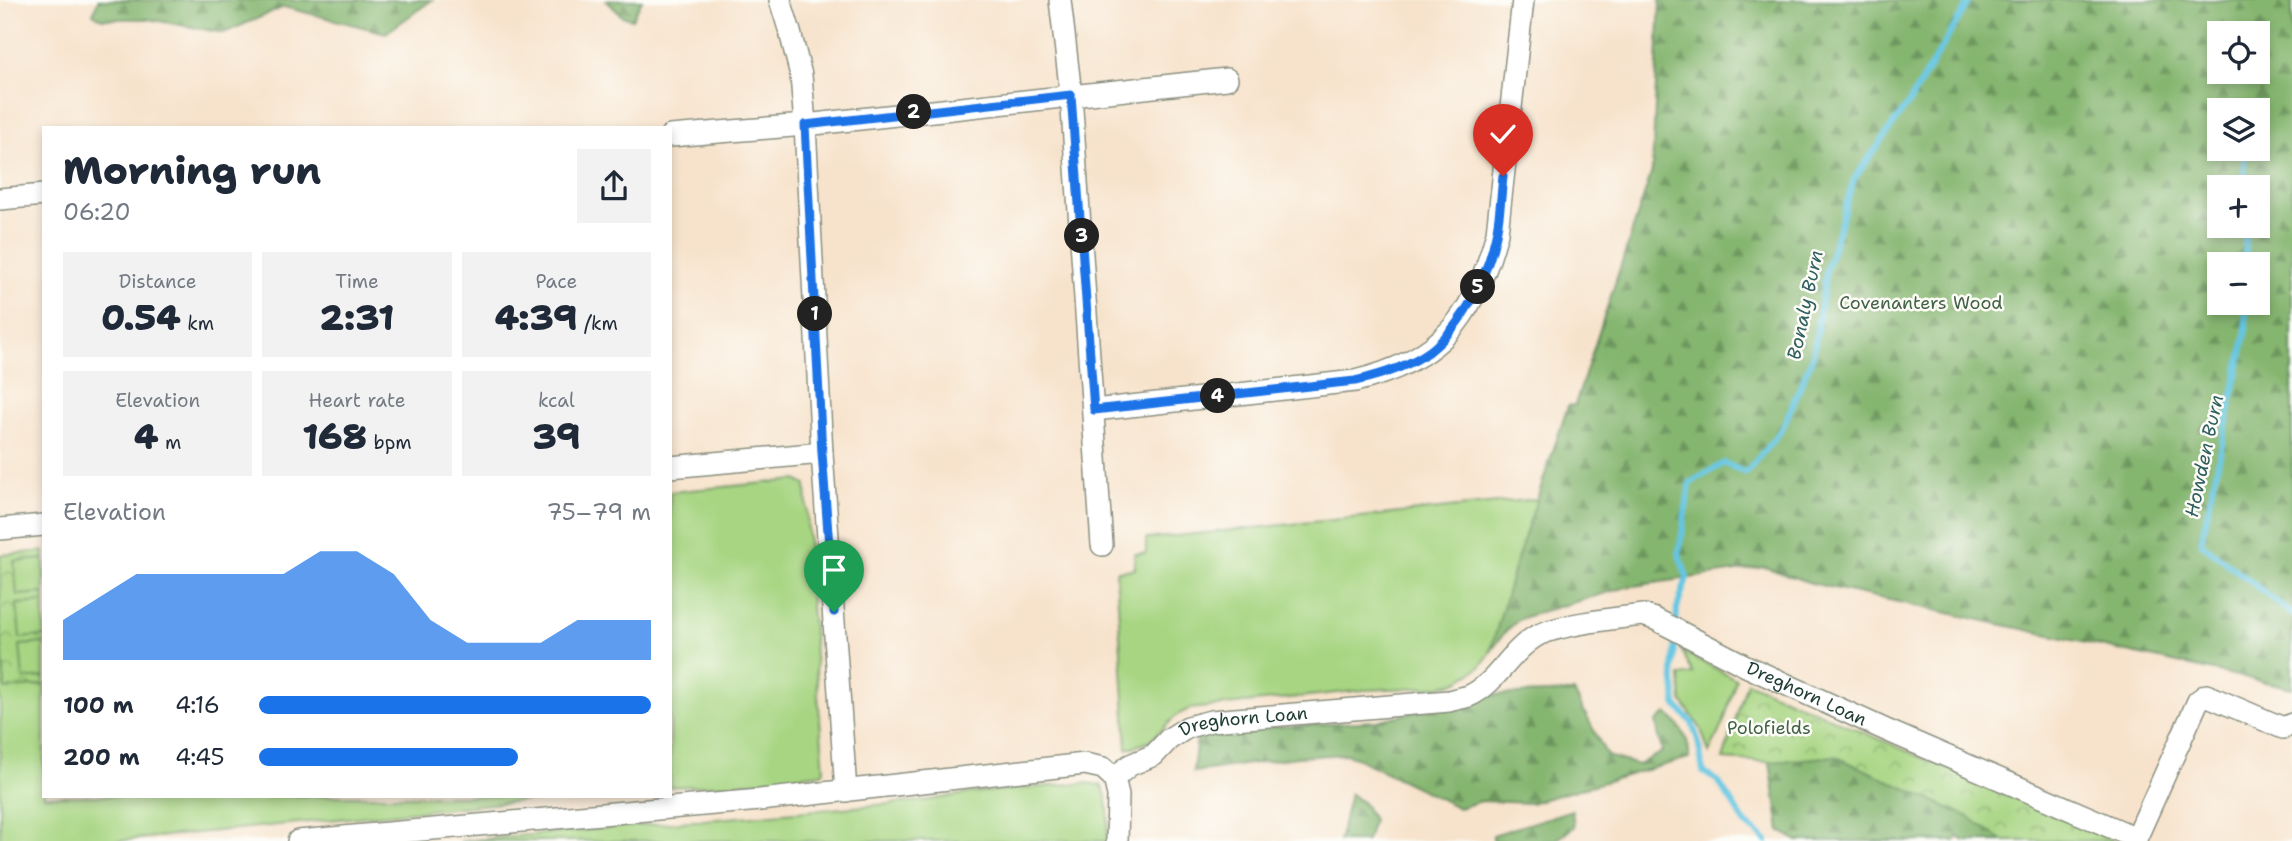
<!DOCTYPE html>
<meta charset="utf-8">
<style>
body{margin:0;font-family:"Shantell Sans",sans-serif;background:#f2f2f3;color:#1f2937;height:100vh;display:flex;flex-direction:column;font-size:26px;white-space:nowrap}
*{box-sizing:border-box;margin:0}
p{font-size:23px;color:#747a83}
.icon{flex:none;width:38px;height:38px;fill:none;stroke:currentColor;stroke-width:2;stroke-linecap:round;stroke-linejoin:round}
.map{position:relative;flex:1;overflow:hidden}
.side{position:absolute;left:42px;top:126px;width:630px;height:672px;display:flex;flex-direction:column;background:#fff;border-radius:0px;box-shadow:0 4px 10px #0003}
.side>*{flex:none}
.fabs{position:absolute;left:2207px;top:21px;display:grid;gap:14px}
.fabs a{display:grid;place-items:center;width:63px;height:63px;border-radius:0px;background:#fff;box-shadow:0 4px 10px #0003;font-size:35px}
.pin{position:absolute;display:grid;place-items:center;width:60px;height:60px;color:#fff;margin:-72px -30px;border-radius:50% 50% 50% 0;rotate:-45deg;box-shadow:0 0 7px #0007}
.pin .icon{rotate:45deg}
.km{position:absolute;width:35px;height:35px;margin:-18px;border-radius:50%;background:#222;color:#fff;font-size:19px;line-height:35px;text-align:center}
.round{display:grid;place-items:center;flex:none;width:74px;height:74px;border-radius:0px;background:#f2f2f3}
.head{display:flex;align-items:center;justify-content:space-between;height:119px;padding:0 21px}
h1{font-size:38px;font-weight:800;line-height:52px}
.metrics{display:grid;grid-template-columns:repeat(3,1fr);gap:10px;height:119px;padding:7px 21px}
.metrics div{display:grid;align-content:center;border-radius:0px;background:#f2f2f3;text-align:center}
.metrics b{font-size:35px;font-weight:800}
.metrics small{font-size:19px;font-weight:400}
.metrics p{font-size:19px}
.chart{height:196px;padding:14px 21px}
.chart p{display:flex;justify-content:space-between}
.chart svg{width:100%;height:126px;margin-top:7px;fill:#1a73e8;opacity:.7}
ul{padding:0 21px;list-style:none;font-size:23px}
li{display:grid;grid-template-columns:112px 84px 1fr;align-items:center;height:52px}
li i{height:18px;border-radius:9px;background:#1a73e8}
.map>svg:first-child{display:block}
</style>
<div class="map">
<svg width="2292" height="841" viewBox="0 0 2292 841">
<defs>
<pattern id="forest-firs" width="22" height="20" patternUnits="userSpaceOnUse" patternTransform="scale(1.75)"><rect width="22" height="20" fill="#85b670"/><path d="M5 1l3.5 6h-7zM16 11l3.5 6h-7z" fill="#6c955d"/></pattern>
<pattern id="park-crowns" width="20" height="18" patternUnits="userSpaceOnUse" patternTransform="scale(1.75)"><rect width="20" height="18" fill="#a7d582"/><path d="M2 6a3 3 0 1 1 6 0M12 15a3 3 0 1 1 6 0" fill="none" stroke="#87ae6b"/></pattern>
</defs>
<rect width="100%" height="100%" fill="#fdfcf7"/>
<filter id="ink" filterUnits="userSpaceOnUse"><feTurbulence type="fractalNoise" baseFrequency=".0143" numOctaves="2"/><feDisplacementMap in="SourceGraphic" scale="14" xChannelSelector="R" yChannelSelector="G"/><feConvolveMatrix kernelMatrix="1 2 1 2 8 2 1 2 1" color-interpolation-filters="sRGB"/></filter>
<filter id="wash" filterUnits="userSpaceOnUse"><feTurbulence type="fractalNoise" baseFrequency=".00686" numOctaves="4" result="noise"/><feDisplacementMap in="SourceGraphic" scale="28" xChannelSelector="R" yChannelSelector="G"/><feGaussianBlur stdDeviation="1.57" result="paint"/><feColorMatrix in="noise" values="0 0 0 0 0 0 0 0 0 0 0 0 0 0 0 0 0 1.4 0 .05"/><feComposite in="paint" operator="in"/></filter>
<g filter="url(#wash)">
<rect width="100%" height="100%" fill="#f7e3cc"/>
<path fill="url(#forest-firs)" stroke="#527a52" stroke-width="2" fill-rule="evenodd" d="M98 0H432L386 33 284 7 224 33 148 19H102L93 14Z
M606 0H642L632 19 622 16Z
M1660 0H2292V688L1811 583 1764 567 1627 587 1533 614 1518 620 1505 632 1490 653 1513 571 1568 406 1575 405 1652 171ZM2219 33H2258V72H2219ZM2219 110H2258V149H2219ZM2219 187H2258V226H2219ZM2219 264H2258V303H2219Z
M1574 692 1607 756 1638 765 1662 752 1656 722 1667 713C1681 727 1690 738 1689 758L1530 803 1481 801 1459 808 1348 754 1297 757 1193 772 1197 737 1228 730 1376 721 1489 695Z
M1835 756 1969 817 2004 841H1965L1958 837 1955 841H1798L1780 831 1770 762Z
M1350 793 1364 804 1373 820 1367 841H1339Z
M1572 810 1574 827 1555 841H1493V835Z"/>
<path fill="url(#park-crowns)" stroke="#63895b" stroke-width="2" d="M44 551V685L5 689 0 624V555Z
M1747 682 2113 840V841H2004L1969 817 1835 756 1770 762 1723 759Z"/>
<path fill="#a7d582" stroke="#63895b" stroke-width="2" d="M796 480 806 485 811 605 824 770 822 773 724 785 670 787V492Z
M1537 499 1513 571 1490 653 1480 667 1460 680 1441 687 1364 690 1189 709 1177 715 1149 742 1127 749 1116 571 1135 569 1134 554 1146 553V539Z
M44 559V593L17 595 14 561Z
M44 602V636L20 638 17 604Z
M0 624 5 689 44 685V796H572L116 841H0Z
M44 643V677L23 679 20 645Z
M1682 651 1736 679 1724 721 1709 753 1701 729 1682 701 1680 676 1693 674Z
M1085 783 1101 785C1111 801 1108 823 1107 841H460L924 801 971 793Z"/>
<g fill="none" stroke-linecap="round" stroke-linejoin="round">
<path stroke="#64c6e2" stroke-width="6" d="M2244 107V110
M2244 149 2245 187
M2245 226V264
M2246 303V333L2201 543 2292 614
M1676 625 1677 608 1687 578 1679 553 1690 483 1724 463 1746 473 1782 429 1813 356 1826 271 1854 179 1910 101 1970 0
M1676 636 1673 670 1676 705 1692 723 1698 740 1703 772 1718 781 1745 823 1767 841"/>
</g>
</g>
<g filter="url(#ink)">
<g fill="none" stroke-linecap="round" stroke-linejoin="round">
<defs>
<g id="minor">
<path d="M780 0 790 32 801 75 805 125 822 453 846 791"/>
<path d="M1060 0 1071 95 1102 545"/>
<path d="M670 136 805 125 1227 79"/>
<path d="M0 199 44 195"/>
<path d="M1094 410 1355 381C1441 361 1475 316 1497 233L1523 0"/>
<path d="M670 467 822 453"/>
<path d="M0 529 44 525"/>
<path id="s1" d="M1114 778 1130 765 1154 755 1169 739 1188 727 1211 721 1449 701C1455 699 1463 698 1469 696 1496 684 1509 653 1533 638 1552 625 1617 618 1643 615L1655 619 1746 666 1886 730 2136 838"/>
<path d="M1114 778 1118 795 1117 841"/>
<path d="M298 841 760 800 1085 764 1103 768 1114 778"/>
<path d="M2135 841 2198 701 2206 695 2283 728 2292 724"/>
</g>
</defs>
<use href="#minor" stroke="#8b9080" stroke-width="24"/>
<use href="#minor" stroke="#fff" stroke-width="21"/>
</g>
</g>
<g fill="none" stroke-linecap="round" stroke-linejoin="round" filter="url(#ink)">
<defs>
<path id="route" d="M834 612 822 453 805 125 1071 95 1094 410 1355 381C1381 375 1408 367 1430 351 1464 324 1487 277 1496 235 1500 216 1501 196 1503 176"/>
</defs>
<use href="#route" stroke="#fff" stroke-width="14"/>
<use href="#route" stroke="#1a73e8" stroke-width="9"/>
</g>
<g text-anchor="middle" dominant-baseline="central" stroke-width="5" stroke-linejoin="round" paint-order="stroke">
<g font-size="18" fill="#416348" stroke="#fdfcf7">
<text x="1921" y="303">Covenanters Wood</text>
<text x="1769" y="728">Polofields</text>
</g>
<g font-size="18" fill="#1f3d34" stroke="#fdfcf7">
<text stroke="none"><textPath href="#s1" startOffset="756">Dreghorn Loan</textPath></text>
<text stroke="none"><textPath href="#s1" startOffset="147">Dreghorn Loan</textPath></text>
</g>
<g font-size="19" font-style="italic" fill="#305f60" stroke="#fdfcf7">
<text transform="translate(1805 305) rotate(-78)">Bonaly Burn</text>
<text transform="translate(2204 456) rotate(-78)">Howden Burn</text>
</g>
</g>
</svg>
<div class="fabs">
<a><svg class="icon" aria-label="locate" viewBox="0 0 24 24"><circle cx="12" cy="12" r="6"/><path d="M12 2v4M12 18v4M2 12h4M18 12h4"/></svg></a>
<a><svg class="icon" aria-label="layers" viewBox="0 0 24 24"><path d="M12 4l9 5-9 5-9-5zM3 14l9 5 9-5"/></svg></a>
<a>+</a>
<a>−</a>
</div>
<div class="pin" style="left:834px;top:612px;background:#1e9e55"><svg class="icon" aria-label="arrive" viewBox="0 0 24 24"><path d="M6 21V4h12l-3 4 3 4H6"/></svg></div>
<div class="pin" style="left:1503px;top:176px;background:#d93025"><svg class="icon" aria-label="check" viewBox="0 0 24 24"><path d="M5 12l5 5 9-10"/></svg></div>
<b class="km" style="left:815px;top:314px">1</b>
<b class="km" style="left:914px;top:112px">2</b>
<b class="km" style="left:1082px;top:236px">3</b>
<b class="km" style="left:1218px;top:396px">4</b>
<b class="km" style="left:1478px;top:287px">5</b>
<section class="side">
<div class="head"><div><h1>Morning run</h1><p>06:20</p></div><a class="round"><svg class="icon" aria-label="share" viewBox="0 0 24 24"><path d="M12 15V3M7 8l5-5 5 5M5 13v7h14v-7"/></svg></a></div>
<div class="metrics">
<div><p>Distance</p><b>0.54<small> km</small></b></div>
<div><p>Time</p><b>2:31</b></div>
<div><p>Pace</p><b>4:39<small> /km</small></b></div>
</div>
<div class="metrics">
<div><p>Elevation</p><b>4<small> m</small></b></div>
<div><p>Heart rate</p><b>168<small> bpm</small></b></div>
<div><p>kcal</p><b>39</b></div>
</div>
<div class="chart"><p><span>Elevation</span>75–79 m</p>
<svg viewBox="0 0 160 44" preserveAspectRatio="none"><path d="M0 44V30L10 22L20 14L30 14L40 14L50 14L60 14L70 6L80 6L90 14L100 30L110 38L120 38L130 38L140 30L150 30L160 30V44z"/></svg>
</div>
<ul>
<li><b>100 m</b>4:16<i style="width:100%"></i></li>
<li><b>200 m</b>4:45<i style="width:66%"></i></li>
</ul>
</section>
</div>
